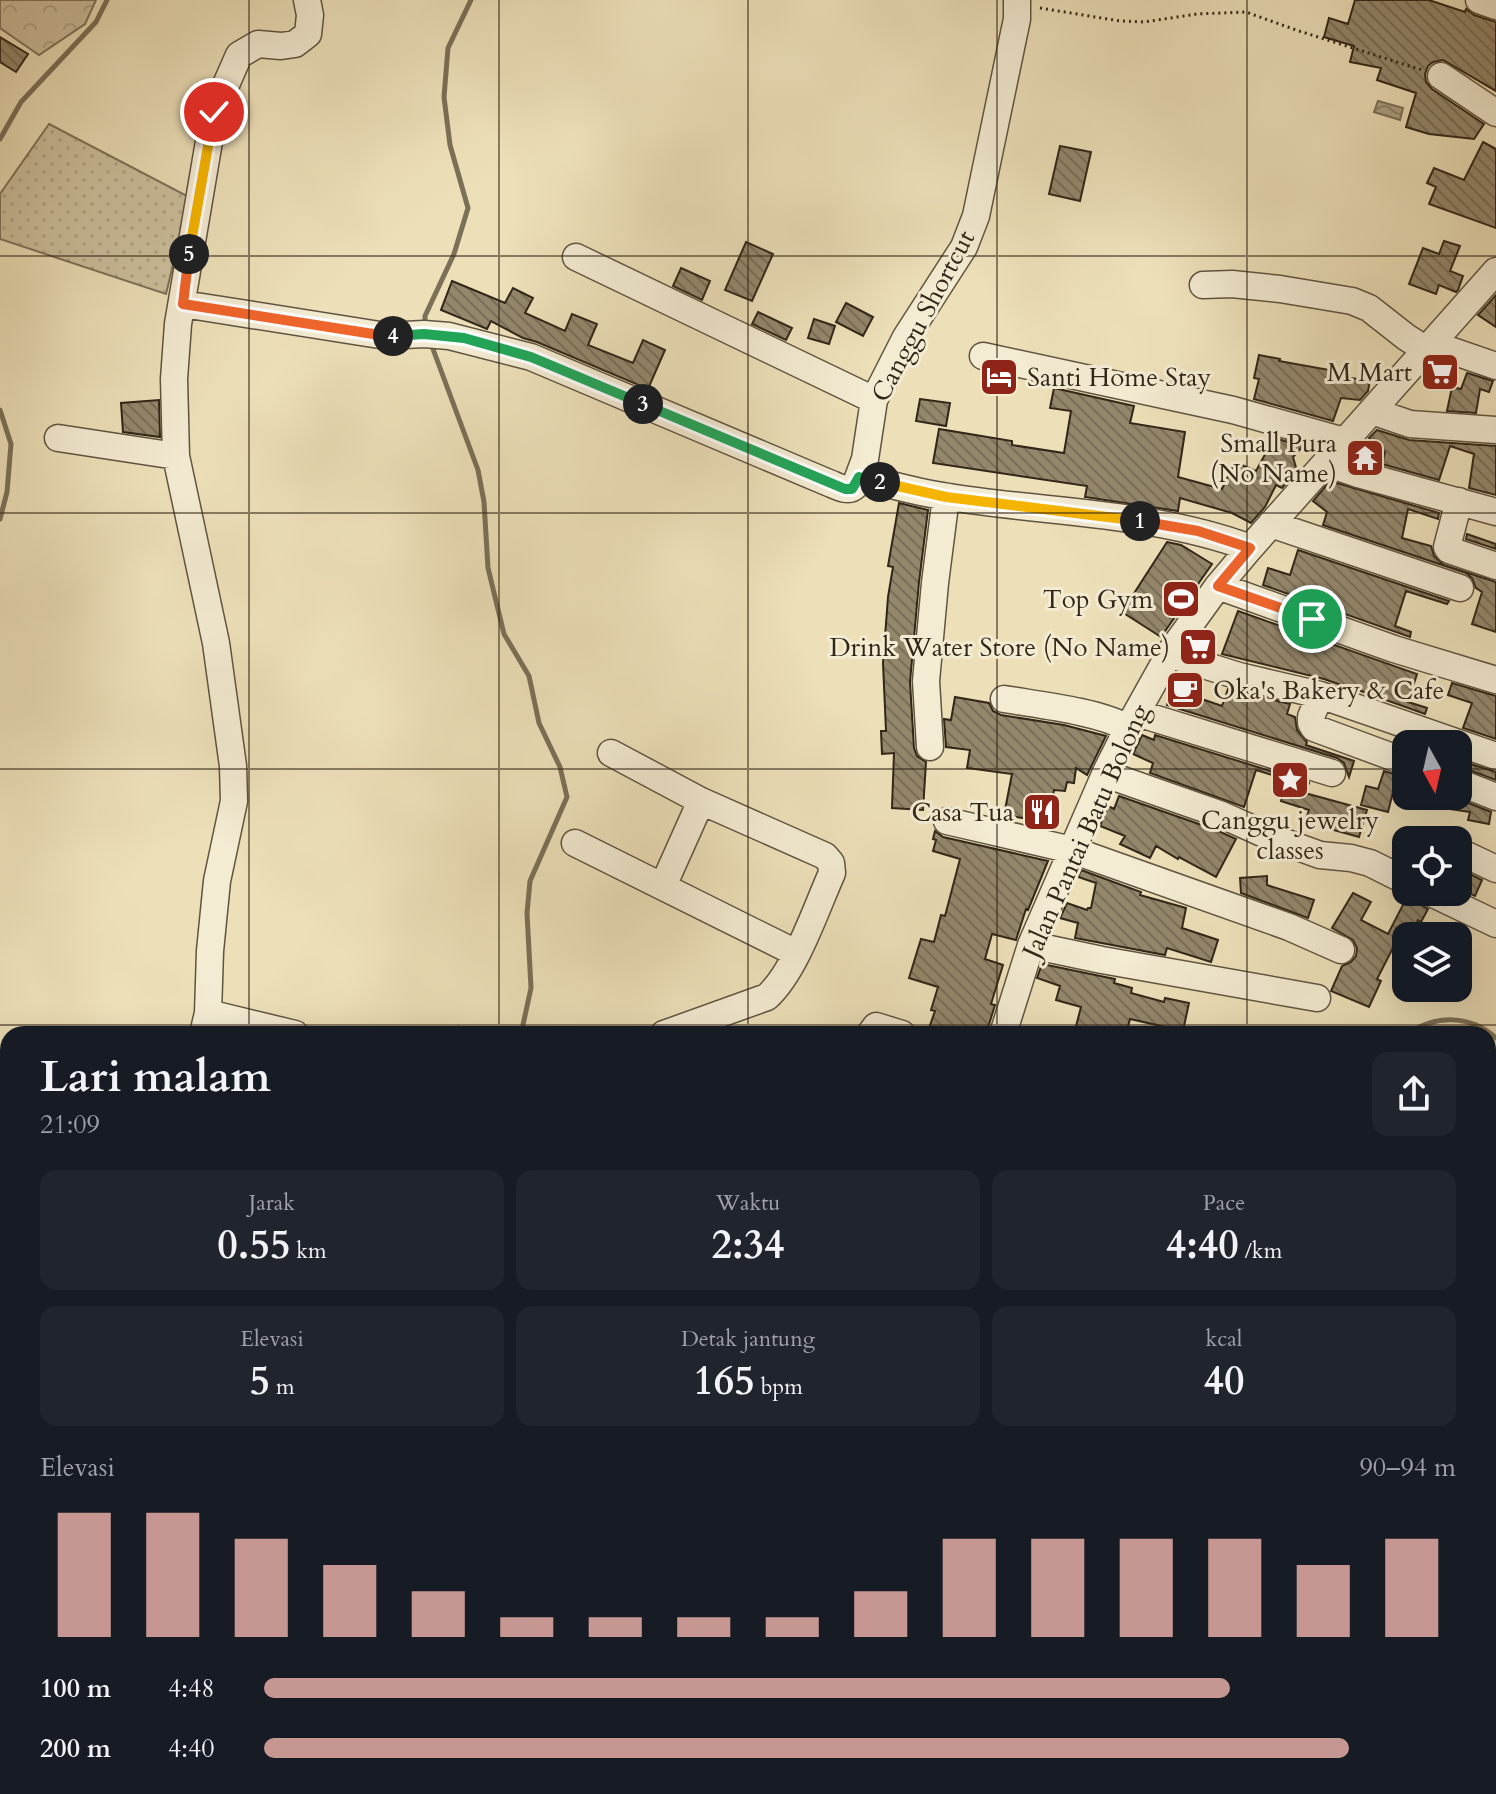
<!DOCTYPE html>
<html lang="id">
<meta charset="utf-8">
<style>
body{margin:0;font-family:Cardo,serif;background:#20242c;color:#f1f3f6;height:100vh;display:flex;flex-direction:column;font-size:30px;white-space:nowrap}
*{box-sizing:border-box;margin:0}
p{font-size:26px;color:#9ea1a6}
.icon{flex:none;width:44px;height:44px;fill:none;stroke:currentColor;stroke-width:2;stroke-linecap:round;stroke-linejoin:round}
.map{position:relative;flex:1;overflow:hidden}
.panel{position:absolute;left:0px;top:1026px;width:1496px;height:768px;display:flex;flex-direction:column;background:#171b24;border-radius:24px 24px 0 0;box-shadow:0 8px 32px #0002}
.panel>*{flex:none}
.needle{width:52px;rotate:172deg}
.buttons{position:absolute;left:1392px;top:730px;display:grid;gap:16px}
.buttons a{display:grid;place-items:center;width:80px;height:80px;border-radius:16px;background:#171b24;box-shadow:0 8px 32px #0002;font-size:40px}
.pin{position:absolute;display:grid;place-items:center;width:68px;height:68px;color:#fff;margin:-34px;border:4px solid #fff;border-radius:50%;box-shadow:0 2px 8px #0007}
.km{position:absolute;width:40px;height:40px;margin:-20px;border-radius:50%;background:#222;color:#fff;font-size:22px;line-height:40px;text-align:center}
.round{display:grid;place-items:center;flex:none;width:84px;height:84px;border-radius:16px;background:#20242c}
.headline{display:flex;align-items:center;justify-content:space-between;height:136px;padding:0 40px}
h1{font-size:44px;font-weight:700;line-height:60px}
.metrics{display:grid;grid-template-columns:repeat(3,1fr);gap:12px;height:136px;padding:8px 40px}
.metrics div{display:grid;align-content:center;border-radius:16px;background:#20242c;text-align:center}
.metrics b{font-size:40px;font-weight:700}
.metrics small{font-size:22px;font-weight:400}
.metrics p{font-size:22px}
.chart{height:224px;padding:16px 40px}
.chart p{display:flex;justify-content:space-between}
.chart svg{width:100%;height:144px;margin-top:8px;stroke:#c59692;stroke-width:6}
ul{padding:0 40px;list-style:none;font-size:26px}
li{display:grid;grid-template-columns:128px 96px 1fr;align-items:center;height:60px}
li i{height:20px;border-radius:10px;background:#c59692}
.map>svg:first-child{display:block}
</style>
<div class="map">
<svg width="1496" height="1794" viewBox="0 0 1496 1794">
<defs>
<pattern id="grass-dots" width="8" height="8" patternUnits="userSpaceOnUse" patternTransform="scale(2)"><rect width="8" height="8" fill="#cdc09e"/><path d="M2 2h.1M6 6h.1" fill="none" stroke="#b0a587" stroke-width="1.8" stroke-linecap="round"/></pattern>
<pattern id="forest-crowns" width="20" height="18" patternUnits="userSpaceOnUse" patternTransform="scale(2)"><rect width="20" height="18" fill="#cdc09e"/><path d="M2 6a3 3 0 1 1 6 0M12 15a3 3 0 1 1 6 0" fill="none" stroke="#b0a587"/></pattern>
<pattern id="water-waves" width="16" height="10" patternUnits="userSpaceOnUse" patternTransform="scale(2)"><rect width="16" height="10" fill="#ada182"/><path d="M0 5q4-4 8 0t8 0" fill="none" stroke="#8d8369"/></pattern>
<pattern id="building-back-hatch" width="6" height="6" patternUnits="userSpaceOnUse" patternTransform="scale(2)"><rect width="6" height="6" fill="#93876c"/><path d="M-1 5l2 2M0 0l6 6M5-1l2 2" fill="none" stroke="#796e58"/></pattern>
</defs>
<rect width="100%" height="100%" fill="#ede0b9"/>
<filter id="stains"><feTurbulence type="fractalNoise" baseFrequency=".0025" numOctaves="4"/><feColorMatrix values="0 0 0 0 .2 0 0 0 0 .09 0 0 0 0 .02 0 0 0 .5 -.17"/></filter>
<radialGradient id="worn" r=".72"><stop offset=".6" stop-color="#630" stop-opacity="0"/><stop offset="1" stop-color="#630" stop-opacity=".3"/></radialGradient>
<path fill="url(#grass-dots)" stroke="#7f735b" stroke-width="2" d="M49 124 189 197 166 294 0 239V194Z"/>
<path fill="url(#forest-crowns)" stroke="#7f735b" stroke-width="2" d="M0 0H96L85 24 39 55 0 28Z"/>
<path fill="url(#water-waves)" stroke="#7b7058" stroke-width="2" d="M1378 101 1403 108 1400 120 1374 112Z"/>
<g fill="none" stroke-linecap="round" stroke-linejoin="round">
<path stroke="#7b7058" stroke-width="5" d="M0 139 21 102 96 22 107 0
M425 324V316L454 254 468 208 450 145 444 97 448 48 471 0
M430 341 478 470 484 502 488 568 504 634 529 676 539 723 560 767 567 797 530 881 527 913 531 988 521 1034
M0 410 11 444 7 492 0 519
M458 1028 485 1034
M1408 1034C1436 1014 1471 1015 1496 1038
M1084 1794 1088 1786"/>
</g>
<path fill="url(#building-back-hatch)" stroke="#312618" stroke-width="2" d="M1355 0H1429L1465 12 1466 9 1474 15 1496 22V91L1443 60 1433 62 1428 66 1425 74 1426 82 1432 89 1484 124 1474 139 1429 134 1406 127 1416 93 1377 80 1381 68 1350 62 1354 46 1324 37 1329 18 1348 24Z
M0 37 28 54 16 72 0 62Z
M1483 142 1496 149V228L1429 204 1436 187 1427 183 1434 168 1464 180Z
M1060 146 1091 152 1080 201 1049 194Z
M1444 241 1460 246 1450 271 1463 276 1458 290 1456 292 1439 285 1436 294 1409 284 1423 248 1439 254Z
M746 242 773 254 752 301 725 290Z
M681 268 710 281 702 300 673 286Z
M452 281 505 303 513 288 533 298 525 313 565 331 572 314 597 324 588 345 633 363 643 340 665 350 648 389 537 342 523 338 491 321 487 329 441 310Z
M1496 295V327L1478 315Z
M846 303 873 317 863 336 836 322Z
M758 312 792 328 786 340 752 324Z
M814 319 835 326 829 344 808 338Z
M1259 355 1280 359 1279 361 1346 373 1345 377 1370 381 1368 391 1360 400 1341 398 1333 421 1254 399 1259 379 1254 378Z
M1467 373 1493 381 1489 392 1480 389 1476 413 1447 411 1452 387 1461 389Z
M1054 388 1134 406 1130 423 1185 432 1178 477 1222 489 1235 462 1256 471 1274 438 1303 446 1293 457 1297 471 1282 488 1276 485 1265 507 1251 523 1232 513 1180 498 1178 511 1085 497 1087 486 933 463 939 429 1012 441V445L1064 453 1071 411 1050 408Z
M920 399 950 403 946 426 916 421Z
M159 400 160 437 123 432 121 403Z
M1377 430 1409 440 1496 446V495L1469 488 1474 454 1450 446 1439 480 1382 464 1385 452 1369 438Z
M1330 481 1439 513 1438 519 1408 509 1402 538 1431 546 1434 556 1444 565 1496 582V632L1472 624 1482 592 1476 588 1472 578 1466 573 1323 525 1327 512 1313 501Z
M899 503 928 510 919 582 910 682 914 748 917 756 926 762 923 810 892 808 894 753 882 754 881 731H886L883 663 888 597 893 567 888 566Z
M1467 534 1496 544V549L1466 539Z
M1167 542 1181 545 1212 564 1161 637 1122 612Z
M1298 550 1449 601 1447 604 1406 591 1395 626 1411 632 1410 637 1263 585 1268 568 1290 575Z
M1238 611 1417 674 1408 702 1427 708 1425 714 1344 685V686L1324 679 1222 654Z
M1178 674 1201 681 1196 697 1222 706 1228 689 1290 704 1287 714 1295 717 1297 730 1307 742 1306 745 1354 761 1349 777 1344 763 1337 758 1167 705Z
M1452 683 1496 696V739L1463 728 1472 703 1448 695Z
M955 697 989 703 993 711 1001 715 1064 725 1106 736 1087 775 1076 768 1074 783 1067 782 1065 791 1054 790 1048 822 1004 815 1012 774 967 768 970 750 946 747 944 719 951 720Z
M1142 735 1154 740 1155 735 1309 783 1305 793 1367 810 1359 837 1305 822 1309 810 1281 801 1288 780 1256 770 1244 807 1150 773 1153 763 1133 754Z
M1458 760 1496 772V780L1458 766Z
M1384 771 1406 778V792L1394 788 1388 812 1361 805 1366 786 1378 789Z
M1119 796 1216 830 1236 839 1216 877 1179 857 1178 859 1156 846 1150 858 1120 844 1125 836 1100 826 1108 806 1114 809Z
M1416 796H1451L1491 812 1489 824 1468 820 1470 812 1416 804Z
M935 831 943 837 1048 861 1028 910 1026 909 1016 940 992 934 985 959 1003 965 991 1004 995 1005 986 1034H927L935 1011 931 1010 938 987 909 978 921 939 934 942 941 915 945 916 960 859 933 851 936 840 933 839Z
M1460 869 1482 880 1475 896 1458 888Z
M1081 870 1141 892 1140 895 1186 908 1182 928 1218 940 1211 962 1167 948 1165 955 1075 938 1078 923 1060 918 1067 903 1087 910 1088 908H1091L1096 883 1078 877Z
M1267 876V885L1314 900 1308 918 1241 893 1240 878Z
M1353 893 1371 902 1361 920 1388 934 1407 897 1414 895 1416 902 1428 909 1421 922 1418 920 1410 936H1406V945L1397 940 1377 979 1381 981 1369 1007 1331 991 1342 966 1351 962 1356 956 1357 948 1353 940 1332 928Z
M1042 964 1115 979 1114 983 1132 988 1131 993 1164 1002 1165 998 1189 1003 1183 1031 1130 1019 1126 1034H1074L1081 1007 1056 1000 1060 986 1037 978Z"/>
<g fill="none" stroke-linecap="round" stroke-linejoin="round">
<defs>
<path id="minor" d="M1479 0 1496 6
M1441 76 1496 113
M576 257 874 400
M1203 285 1232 284 1280 289 1352 301 1369 308 1406 337 1426 350
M183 304 386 336 424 334 449 336 531 357 829 483C837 486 848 493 855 486L865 459 874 400 906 337 964 247 976 216 1017 19V0
M1432 344 1496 366
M983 356 1233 410 1344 441
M1372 411 1410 424 1496 430
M58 438 176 456
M1326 463 1358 474 1496 512
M859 477C889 484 919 493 949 497 1049 513 1154 512 1250 548
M1459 501 1447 547 1449 550 1496 566
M1271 524 1460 588
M1218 586 1394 649 1496 680
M1171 651 1181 658 1239 676 1320 695 1496 756
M1320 695 1311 717V723L1314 728 1406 762
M1004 699C1039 705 1097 711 1128 728
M1137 713 1332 773
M930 747 926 681 935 583 946 497
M611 753 701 801 825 856 831 863 832 873C815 911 796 970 767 997L664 1034
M1106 772 1111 776 1222 815 1273 838 1320 855 1351 858 1370 863 1406 881
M1458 782 1496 797
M947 821 1072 850 1289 927 1341 950
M575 843 796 953
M1458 851 1496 869
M663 886 701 801
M1429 892 1496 924
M1031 945 1102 960 1317 998
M208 1013 295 1034
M203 1034 208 1013 210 951 217 881 234 801 233 766 216 643 176 456 174 379 178 324 214 112 239 55 258 44 281 46 295 44 308 34 310 15 307 0
M870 1034 876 1026 902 1034
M1003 1034 1031 945 1106 772 1128 728 1171 651 1218 586 1250 548 1496 271
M1488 1321 1496 1325
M1488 1457 1496 1460
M1488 1597 1496 1600
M1488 1678 1496 1683
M1488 1754 1496 1758
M1386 1786 1402 1794
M148 1793 154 1786
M256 1794 266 1786
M760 1794 761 1786"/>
</defs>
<use href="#minor" stroke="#605440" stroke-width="29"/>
<path stroke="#312618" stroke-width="3" stroke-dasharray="2 4" stroke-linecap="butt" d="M1040 8 1120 21 1144 22 1197 14 1246 12 1296 30 1422 70"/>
<use href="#minor" stroke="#f3ebd2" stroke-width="26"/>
</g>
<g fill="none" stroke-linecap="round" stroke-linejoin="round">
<defs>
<path id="split-1" d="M1140 521 1198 531 1250 548 1218 586 1312 619"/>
<path id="split-2" d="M880 482 946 497 1140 521"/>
<path id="split-3" d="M643 404 845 489H852L859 477 880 482"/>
<path id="split-4" d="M393 336 424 334 464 338 531 357 643 404"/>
<path id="split-5" d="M189 254 183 304 386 336H393"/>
<path id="split-6" d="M189 254 214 112"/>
</defs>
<use href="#split-1" stroke="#fff" stroke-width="16"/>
<use href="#split-2" stroke="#fff" stroke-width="16"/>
<use href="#split-3" stroke="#fff" stroke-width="16"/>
<use href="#split-4" stroke="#fff" stroke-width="16"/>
<use href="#split-5" stroke="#fff" stroke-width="16"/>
<use href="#split-6" stroke="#fff" stroke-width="16"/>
<use href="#split-1" stroke="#f0652b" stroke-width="10"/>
<use href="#split-2" stroke="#f5b400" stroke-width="10"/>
<use href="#split-3" stroke="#22a559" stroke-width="10"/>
<use href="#split-4" stroke="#22a559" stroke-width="10"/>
<use href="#split-5" stroke="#f0652b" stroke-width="10"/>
<use href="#split-6" stroke="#f5b400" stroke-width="10"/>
</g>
<path fill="none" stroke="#312618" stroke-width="2" stroke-opacity="0.55" d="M249 0V1034M499 0V1034M748 0V1034M997 0V1034M1247 0V1034M0 256H1496M0 513H1496M0 769H1406M1458 769H1496M0 1025H1496M0 1281H8M1488 1281H1496M0 1538H8M1488 1538H1496M249 1786V1794M499 1786V1794M748 1786V1794M997 1786V1794M1247 1786V1794"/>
<defs>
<symbol id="supermarket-square" viewBox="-11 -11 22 22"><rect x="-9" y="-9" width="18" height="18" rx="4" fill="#8f2418" stroke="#f3ebd2"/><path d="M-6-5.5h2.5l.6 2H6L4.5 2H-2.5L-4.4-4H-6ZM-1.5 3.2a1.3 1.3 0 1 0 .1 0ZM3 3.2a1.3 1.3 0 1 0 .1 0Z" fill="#fff"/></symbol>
<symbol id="hotel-square" viewBox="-11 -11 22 22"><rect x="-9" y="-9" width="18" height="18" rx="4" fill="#8f2418" stroke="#f3ebd2"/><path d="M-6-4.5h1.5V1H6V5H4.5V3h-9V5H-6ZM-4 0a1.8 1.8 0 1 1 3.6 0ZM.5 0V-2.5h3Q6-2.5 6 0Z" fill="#fff"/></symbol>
<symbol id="temple-square" viewBox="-11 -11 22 22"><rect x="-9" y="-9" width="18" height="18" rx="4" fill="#8f2418" stroke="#f3ebd2"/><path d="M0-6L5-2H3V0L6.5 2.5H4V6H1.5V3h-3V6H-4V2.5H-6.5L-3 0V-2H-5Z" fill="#fff"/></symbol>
<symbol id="stadium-square" viewBox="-11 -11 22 22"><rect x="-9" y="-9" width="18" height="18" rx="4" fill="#8f2418" stroke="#f3ebd2"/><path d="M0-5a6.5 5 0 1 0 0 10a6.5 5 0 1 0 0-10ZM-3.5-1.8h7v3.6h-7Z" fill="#fff"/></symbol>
<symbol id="cafe-square" viewBox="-11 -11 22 22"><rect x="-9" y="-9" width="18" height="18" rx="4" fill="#8f2418" stroke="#f3ebd2"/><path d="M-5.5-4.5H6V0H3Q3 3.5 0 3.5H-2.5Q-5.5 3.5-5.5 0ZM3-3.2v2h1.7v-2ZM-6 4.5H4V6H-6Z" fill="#fff"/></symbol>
<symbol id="sight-square" viewBox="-11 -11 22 22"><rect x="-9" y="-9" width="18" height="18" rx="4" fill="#8f2418" stroke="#f3ebd2"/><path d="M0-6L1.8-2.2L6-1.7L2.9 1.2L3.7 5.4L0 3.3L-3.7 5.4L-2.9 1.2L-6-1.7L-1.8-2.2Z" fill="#fff"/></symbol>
<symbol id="restaurant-square" viewBox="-11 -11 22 22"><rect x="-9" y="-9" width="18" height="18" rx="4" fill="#8f2418" stroke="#f3ebd2"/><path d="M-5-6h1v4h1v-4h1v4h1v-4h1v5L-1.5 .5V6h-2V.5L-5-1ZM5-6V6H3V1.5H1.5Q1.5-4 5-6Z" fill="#fff"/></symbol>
</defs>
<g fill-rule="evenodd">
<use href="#supermarket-square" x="1418" y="350" width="44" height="44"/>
<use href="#hotel-square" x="977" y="355" width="44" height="44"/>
<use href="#temple-square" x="1343" y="436" width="44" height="44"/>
<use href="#stadium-square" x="1159" y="577" width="44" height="44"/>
<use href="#supermarket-square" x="1176" y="625" width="44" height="44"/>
<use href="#cafe-square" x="1163" y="668" width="44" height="44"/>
<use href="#sight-square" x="1268" y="758" width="44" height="44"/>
<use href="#restaurant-square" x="1020" y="790" width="44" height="44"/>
</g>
<g text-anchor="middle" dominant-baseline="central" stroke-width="6" stroke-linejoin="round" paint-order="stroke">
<g font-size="26" fill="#312618" stroke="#f3ebd2">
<text transform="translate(923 316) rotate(-62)">Canggu Shortcut</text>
<text transform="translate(1086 831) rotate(-66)">Jalan Pantai Batu Bolong</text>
</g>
<g font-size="26" fill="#312618" stroke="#f3ebd2" text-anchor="end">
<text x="1412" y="372">M Mart</text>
<text x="1027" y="377" text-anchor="start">Santi Home Stay</text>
<text x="1337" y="443">Small Pura<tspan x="1337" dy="30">(No Name)</tspan></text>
<text x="1153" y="599">Top Gym</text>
<text x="1170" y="647">Drink Water Store (No Name)</text>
<text x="1213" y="690" text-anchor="start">Oka's Bakery &amp; Cafe</text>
<text x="1014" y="812">Casa Tua</text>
<text x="1290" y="820" text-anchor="middle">Canggu jewelry<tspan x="1290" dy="30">classes</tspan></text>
</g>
</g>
<rect width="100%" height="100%" filter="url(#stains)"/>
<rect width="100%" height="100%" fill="url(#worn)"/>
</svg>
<div class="buttons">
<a><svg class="needle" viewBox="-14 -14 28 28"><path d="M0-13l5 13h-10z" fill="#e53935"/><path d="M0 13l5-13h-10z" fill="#9ea1a6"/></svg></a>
<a><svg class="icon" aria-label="locate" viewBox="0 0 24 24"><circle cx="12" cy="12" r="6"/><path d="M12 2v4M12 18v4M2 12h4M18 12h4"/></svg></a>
<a><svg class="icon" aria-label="layers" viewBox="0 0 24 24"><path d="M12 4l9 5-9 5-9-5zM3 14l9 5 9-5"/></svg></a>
</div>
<div class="pin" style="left:1312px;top:619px;background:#1e9e55"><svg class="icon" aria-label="arrive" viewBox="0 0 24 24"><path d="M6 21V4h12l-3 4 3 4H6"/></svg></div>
<div class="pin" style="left:214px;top:112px;background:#d93025"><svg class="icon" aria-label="check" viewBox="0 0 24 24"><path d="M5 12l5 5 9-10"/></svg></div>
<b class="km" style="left:1140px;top:521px">1</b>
<b class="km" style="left:880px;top:482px">2</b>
<b class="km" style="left:643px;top:404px">3</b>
<b class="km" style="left:393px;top:336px">4</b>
<b class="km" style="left:189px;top:254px">5</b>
<section class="panel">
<div class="headline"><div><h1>Lari malam</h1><p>21:09</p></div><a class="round"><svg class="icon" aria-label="share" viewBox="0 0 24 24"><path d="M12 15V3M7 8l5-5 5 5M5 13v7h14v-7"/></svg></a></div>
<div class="metrics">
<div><p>Jarak</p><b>0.55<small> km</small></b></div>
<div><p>Waktu</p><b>2:34</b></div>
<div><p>Pace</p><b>4:40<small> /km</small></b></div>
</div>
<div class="metrics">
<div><p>Elevasi</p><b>5<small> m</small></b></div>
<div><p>Detak jantung</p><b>165<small> bpm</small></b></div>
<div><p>kcal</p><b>40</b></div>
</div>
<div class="chart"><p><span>Elevasi</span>90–94 m</p>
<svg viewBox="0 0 160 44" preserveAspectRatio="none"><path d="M5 44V6M15 44V6M25 44V14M35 44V22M45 44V30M55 44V38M65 44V38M75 44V38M85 44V38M95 44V30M105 44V14M115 44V14M125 44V14M135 44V14M145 44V22M155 44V14"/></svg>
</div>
<ul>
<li><b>100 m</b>4:48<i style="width:81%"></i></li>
<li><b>200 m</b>4:40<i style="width:91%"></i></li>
</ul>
</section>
</div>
